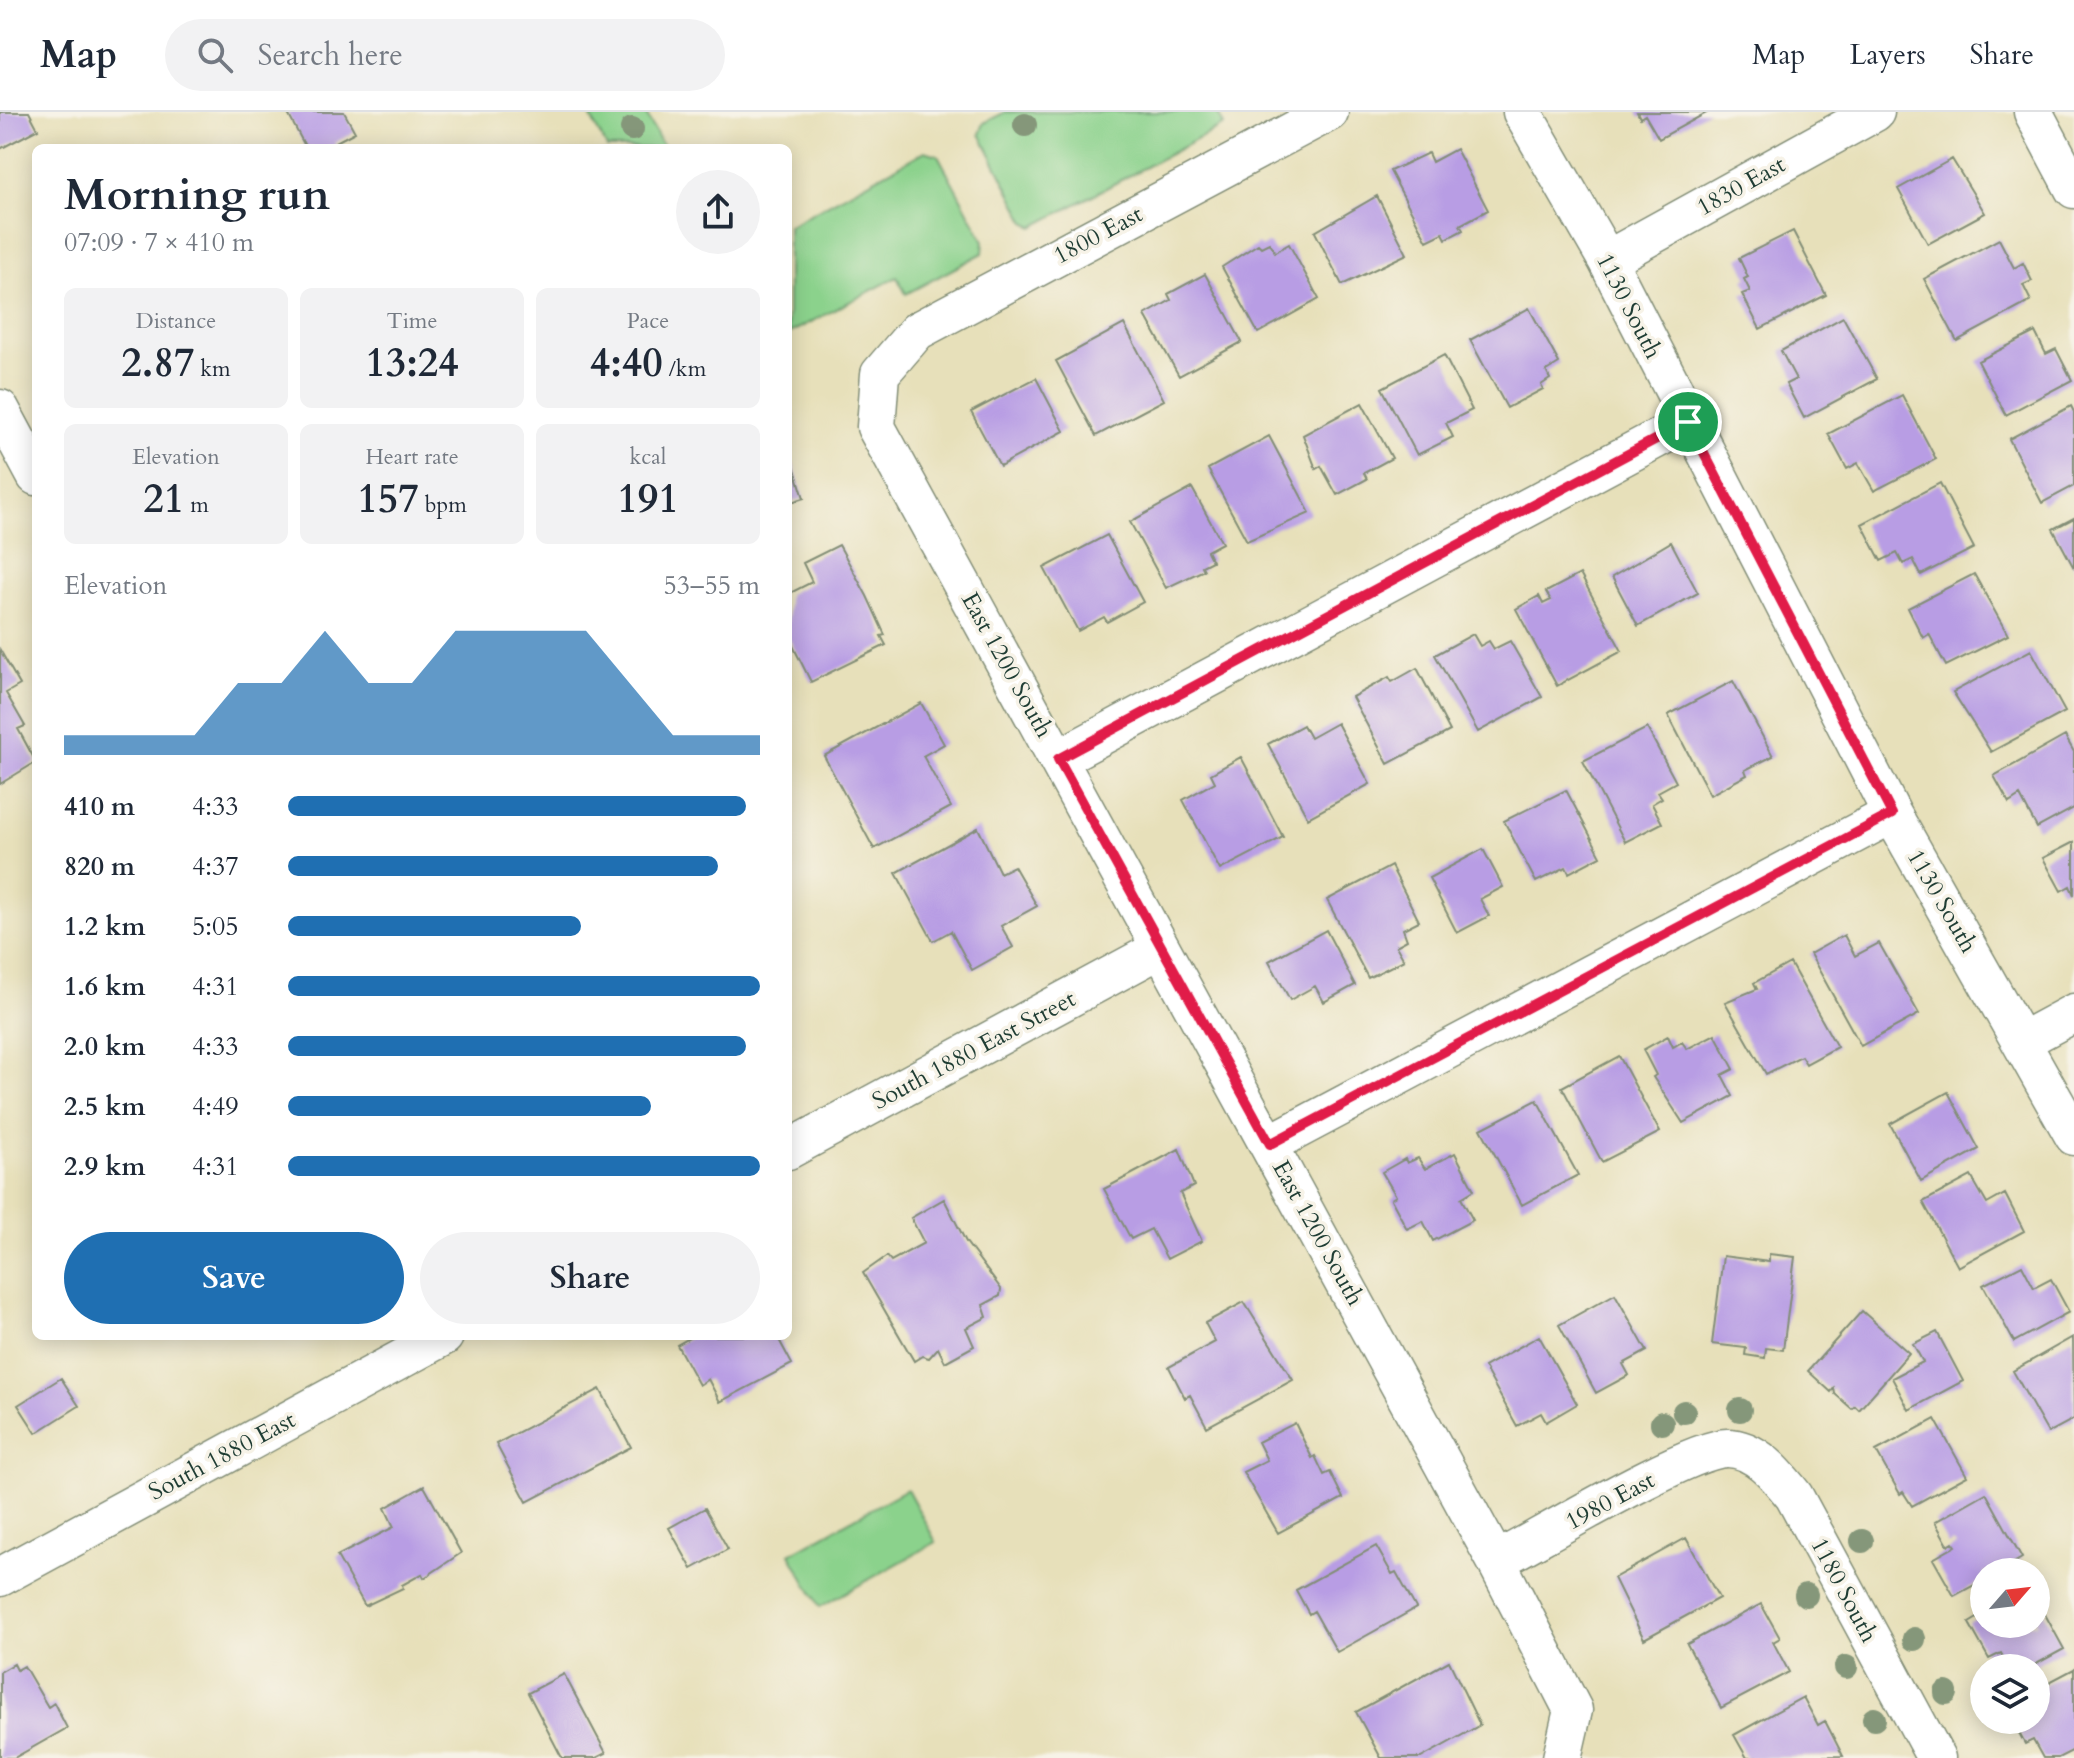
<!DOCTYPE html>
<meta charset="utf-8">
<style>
body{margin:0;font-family:Cardo,serif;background:#f2f2f3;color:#1f2937;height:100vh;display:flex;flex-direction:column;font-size:30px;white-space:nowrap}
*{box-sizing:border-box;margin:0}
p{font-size:26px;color:#747a83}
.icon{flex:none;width:44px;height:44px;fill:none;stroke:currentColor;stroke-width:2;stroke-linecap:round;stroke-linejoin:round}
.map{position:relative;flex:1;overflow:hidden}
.details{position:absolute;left:32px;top:32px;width:760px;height:1196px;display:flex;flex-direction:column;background:#fff;border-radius:12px;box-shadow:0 4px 20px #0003}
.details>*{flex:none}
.needle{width:52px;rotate:62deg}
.buttons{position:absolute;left:1970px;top:1446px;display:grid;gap:16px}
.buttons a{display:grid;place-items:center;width:80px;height:80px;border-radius:50%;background:#fff;box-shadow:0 4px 20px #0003;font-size:40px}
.pin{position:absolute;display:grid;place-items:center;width:68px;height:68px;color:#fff;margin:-34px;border:4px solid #fff;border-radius:50%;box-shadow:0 2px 8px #0007}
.round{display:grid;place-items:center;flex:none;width:84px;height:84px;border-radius:42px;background:#f2f2f3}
.headline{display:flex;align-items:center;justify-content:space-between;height:136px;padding:0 32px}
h1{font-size:44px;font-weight:700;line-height:60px}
.figures{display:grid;grid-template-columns:repeat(3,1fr);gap:12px;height:136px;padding:8px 32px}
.figures div{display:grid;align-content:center;border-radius:12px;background:#f2f2f3;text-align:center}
.figures b{font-size:40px;font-weight:700}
.figures small{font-size:22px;font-weight:400}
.figures p{font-size:22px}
.chart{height:224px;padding:16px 32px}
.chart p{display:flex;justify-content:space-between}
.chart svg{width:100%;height:144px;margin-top:8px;fill:#1f6fb2;opacity:.7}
.cta{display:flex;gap:16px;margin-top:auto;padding:16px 32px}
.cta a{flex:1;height:92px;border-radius:48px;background:#1f6fb2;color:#fff;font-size:32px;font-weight:700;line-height:92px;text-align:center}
.cta a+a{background:#f2f2f3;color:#1f2937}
ul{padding:0 32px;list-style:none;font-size:26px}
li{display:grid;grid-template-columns:128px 96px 1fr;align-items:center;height:60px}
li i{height:20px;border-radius:10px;background:#1f6fb2}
header{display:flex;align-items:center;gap:48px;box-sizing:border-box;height:112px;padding:0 40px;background:#fff;border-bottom:2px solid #e0e1e3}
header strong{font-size:38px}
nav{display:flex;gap:44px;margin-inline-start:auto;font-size:28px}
.search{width:560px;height:72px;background:#f2f2f3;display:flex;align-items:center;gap:20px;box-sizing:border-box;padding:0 28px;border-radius:44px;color:#747a83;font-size:30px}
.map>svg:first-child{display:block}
</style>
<header>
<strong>Map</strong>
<div class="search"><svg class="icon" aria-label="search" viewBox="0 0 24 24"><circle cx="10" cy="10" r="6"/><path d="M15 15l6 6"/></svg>Search here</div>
<nav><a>Map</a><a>Layers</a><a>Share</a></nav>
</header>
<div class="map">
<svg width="2074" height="1646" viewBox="0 0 2074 1646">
<rect width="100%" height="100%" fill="#f7f3e8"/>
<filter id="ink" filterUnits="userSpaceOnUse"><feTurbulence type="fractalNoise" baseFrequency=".0125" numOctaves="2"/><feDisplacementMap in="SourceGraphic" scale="16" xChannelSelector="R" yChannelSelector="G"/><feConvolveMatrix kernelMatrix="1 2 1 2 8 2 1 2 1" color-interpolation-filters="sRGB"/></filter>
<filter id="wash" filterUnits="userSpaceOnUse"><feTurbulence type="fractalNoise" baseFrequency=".006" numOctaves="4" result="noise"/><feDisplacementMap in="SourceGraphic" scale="32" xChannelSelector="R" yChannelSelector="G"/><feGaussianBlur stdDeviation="1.8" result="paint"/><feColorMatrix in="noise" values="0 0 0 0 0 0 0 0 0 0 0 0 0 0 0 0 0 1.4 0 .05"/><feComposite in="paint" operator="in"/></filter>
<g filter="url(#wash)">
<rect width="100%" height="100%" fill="#e7e0ba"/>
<path fill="#8bd28c" stroke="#558860" stroke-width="2" d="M588 0H645L664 36H607Z
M1005 0H1217L1224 13 1033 115 1025 109 980 22 984 11Z
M925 39 938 43 984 129 983 141 906 182 897 165 788 222V114Z
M907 1377 936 1430 820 1495 790 1442Z"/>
<g id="blocks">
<path fill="#b89de4" d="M0 0H29L38 17 0 37Z
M287 0H344L355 20 334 31 337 36H306Z
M1637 0H1708L1659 27 1645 3 1640 6Z
M1456 37 1488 98 1460 113 1463 118 1446 127 1443 121 1427 129 1390 59 1428 41 1432 50Z
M1952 47 1985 101 1928 132 1898 77Z
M1377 84 1407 142 1342 173 1315 120Z
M1793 119 1826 183 1760 217 1742 182 1750 179 1744 167 1748 165 1739 146Z
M1999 127 2014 156 2023 151 2032 169 2023 173 2031 189 1957 229 1924 167Z
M1269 131 1275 140 1289 132 1319 187 1258 221 1222 155 1258 132 1261 135Z
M1205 162 1242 230 1179 264 1145 203 1171 188 1168 182Z
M1529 196 1559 251 1546 259 1550 267 1541 273 1543 277 1507 296 1470 228Z
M1843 205 1877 267 1804 306 1786 272 1796 267 1781 239Z
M1124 212 1164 288 1096 324 1056 249Z
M2035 220 2046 242 2056 237 2072 268 2006 303 1978 249Z
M1444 243 1472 298 1446 311 1453 325 1417 343 1382 276Z
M1036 266 1064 319 1000 354 971 300Z
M1902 283 1936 347 1874 379 1858 351 1847 357 1828 322Z
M1362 291 1392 346 1364 361 1367 367 1337 383 1321 354 1316 357 1303 323Z
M2071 294 2074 300V374L2042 391 2009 327Z
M1269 324 1310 401 1247 429 1208 357Z
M788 335 804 386 788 391Z
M1940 371 1974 436 1921 463 1913 447 1903 452 1897 441 1881 449 1862 412Z
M1192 376 1222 431 1207 439 1212 449 1202 454 1204 458 1166 476 1130 410Z
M2074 406V456L2053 417Z
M1107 423 1143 490 1107 510 1104 505 1078 519 1044 456Z
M1671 430 1698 481 1638 514 1612 465Z
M839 433 867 484 885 523 881 524 886 533 811 570 788 524V482L812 470 803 451Z
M1580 462 1622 539 1557 574 1516 497 1539 484 1543 492 1551 488 1546 480Z
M1974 462 2008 523 1946 554 1929 522 1923 526 1908 496Z
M1473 522 1480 534 1489 529 1494 537 1510 529 1542 585 1478 620 1435 543Z
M0 538 20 573 6 581 25 614 18 617 36 650 0 672Z
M2031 538 2065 600 1991 640 1953 580Z
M1417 556 1450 619 1388 652 1352 585 1389 565 1392 570Z
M1733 569 1773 644 1745 658 1747 663 1710 683 1668 603Z
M921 591 944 632 923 644 951 695 874 737 824 644Z
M1337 611 1370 672 1308 706 1268 632 1303 613 1310 626Z
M1647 616 1676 670 1658 680 1662 686 1652 692 1662 711 1625 730 1583 649Z
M2065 624 2074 640V696L2037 716 2020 684 2009 691 1994 664Z
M1241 645 1283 725 1220 758 1183 688 1215 670 1211 662Z
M1566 678 1601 744 1569 761 1566 755 1536 770 1504 709Z
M978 716 1000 761 1014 754 1037 794 1001 814 1013 835 972 858 951 819 933 829 896 761Z
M2074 730V783L2070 774 2061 779 2043 746Z
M1483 737 1503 775 1480 787 1489 804 1457 821 1429 766Z
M1391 754 1419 809 1403 817 1407 828 1396 834 1404 848 1368 866 1327 788Z
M1326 818 1355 873 1324 890 1315 874 1290 888 1269 849Z
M1844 823 1855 844 1879 831 1919 902 1861 934 1810 842Z
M1790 851 1837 935 1806 952 1801 944 1766 962 1725 890 1757 877 1754 871Z
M1715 922 1734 957 1722 963 1733 984 1683 1011 1653 965 1656 963 1643 938 1668 924 1673 935 1682 930 1687 937Z
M1619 944 1660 1020 1602 1050 1562 975Z
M1948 980 1979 1037 1921 1069 1890 1012Z
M1537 988 1578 1063 1522 1093 1481 1017Z
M1179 1037 1194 1074 1180 1081 1202 1129 1167 1147 1151 1117 1131 1127 1104 1077Z
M1455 1041 1474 1078 1461 1086 1473 1108 1433 1129 1423 1109 1407 1117 1391 1087 1396 1084 1382 1060 1405 1047 1407 1051 1418 1046 1425 1057Z
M1971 1064 1987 1092 2005 1082 2024 1119 1958 1155 1923 1090Z
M944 1087 966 1130 1001 1177 1000 1184 983 1193 987 1205 966 1216 974 1234 945 1250 938 1236 929 1246 922 1244 914 1249 863 1161 887 1144 891 1149 924 1131 911 1106Z
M1769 1142 1795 1145 1783 1238 1766 1236 1765 1246 1745 1243 1746 1236 1712 1232 1723 1144 1769 1150Z
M2022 1153 2034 1176 2051 1167 2069 1200 2014 1230 1983 1173Z
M1615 1182 1647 1239 1623 1252 1629 1263 1596 1281 1559 1213Z
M1244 1190 1293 1268 1207 1315 1190 1283 1185 1286 1169 1255 1215 1230 1205 1211Z
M1862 1199 1909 1241 1859 1298 1855 1294 1852 1297 1835 1282 1834 1276 1831 1280 1808 1259Z
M1937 1220 1963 1269 1909 1298 1892 1266 1923 1250 1913 1232Z
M693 1224H777L792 1252 720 1290 708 1267 699 1273 677 1233Z
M1539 1224 1577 1292 1546 1310 1541 1301 1517 1314 1484 1255Z
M2073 1225 2074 1307 2048 1321 2013 1259Z
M61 1266 79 1294 36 1321 18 1293Z
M600 1277 631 1335 527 1390 496 1332Z
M1935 1307 1967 1364 1912 1394 1903 1380 1900 1382 1876 1339Z
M1295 1311 1312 1346 1315 1344 1324 1363 1330 1360 1343 1386 1278 1421 1243 1360 1267 1348 1258 1330Z
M424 1374 461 1441 424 1466 422 1462 402 1473 403 1476 365 1494 337 1444 394 1415 385 1396Z
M1986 1381 2022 1446 1998 1460H1984V1468L1954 1484 1933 1447 1956 1434 1953 1430 1948 1433 1935 1410Z
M705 1396 728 1437 692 1457 669 1416Z
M1686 1426 1719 1486 1644 1527 1614 1466Z
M1376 1434 1392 1462 1396 1460 1416 1496 1337 1540 1314 1499 1309 1502 1296 1478Z
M2036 1486 2064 1537 2029 1556H2009L2001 1541 1989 1547 1969 1511 1984 1502V1512H2036Z
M1761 1492 1780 1526 1773 1530 1789 1560 1721 1596 1687 1532Z
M1449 1549 1480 1613 1421 1646H1381L1356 1600Z
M14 1552 17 1558 24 1554 48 1595 54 1591 67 1616 14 1646H0V1560Z
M2074 1557V1638L2058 1646H2043L2033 1628 2025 1632 2012 1608H2036V1577Z
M564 1562 606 1641 596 1646H562L528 1581Z
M1803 1585 1818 1613 1825 1609 1843 1644 1747 1646 1734 1623Z"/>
</g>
</g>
<g filter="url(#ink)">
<use href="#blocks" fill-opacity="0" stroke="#838e77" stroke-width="2"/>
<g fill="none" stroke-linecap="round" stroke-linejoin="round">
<defs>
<path id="street" d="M1329 0 917 219 880 262 876 315 1496 1449 1573 1598 1562 1646
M1522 0 1607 148 1892 702 2074 1024
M2033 0 2074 77
M1607 148 1875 0
M0 297 36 364
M1058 647 1688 310
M2022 929 2074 901
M1270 1032 1892 702
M788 1038 1160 837
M1496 1449C1538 1427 1690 1336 1727 1336 1756 1336 1778 1364 1794 1384L1936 1646
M0 1465 444 1224"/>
</defs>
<use href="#street" stroke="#838e77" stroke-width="41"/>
<use href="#street" stroke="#fff" stroke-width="38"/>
</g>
<g fill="#85977a">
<circle cx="1025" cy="13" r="12"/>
<circle cx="632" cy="17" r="12"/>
<circle cx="1740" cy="1298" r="12"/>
<circle cx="1684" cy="1300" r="12"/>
<circle cx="1662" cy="1311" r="12"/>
<circle cx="1862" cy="1429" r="12"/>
<circle cx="1806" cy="1483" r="12"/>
<circle cx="1914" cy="1527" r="12"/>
<circle cx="1846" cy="1555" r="12"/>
<circle cx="1946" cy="1581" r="12"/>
<circle cx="1874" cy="1607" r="12"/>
</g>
</g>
<g fill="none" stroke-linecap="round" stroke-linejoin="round" filter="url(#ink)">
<defs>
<path id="route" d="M1688 310 1892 702 1270 1032 1058 647Z"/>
</defs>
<use href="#route" stroke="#fff" stroke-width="16"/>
<use href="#route" stroke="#e11d48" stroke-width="10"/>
</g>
<g text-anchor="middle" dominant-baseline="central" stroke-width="7" stroke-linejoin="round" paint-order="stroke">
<g font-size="24" fill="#1f3d34" stroke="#f7f3e8">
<text transform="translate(1741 74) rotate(-29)">1830 East</text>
<text transform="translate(1098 123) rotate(-28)">1800 East</text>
<text transform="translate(1629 194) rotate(63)">1130 South</text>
<text transform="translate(1007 553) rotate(61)">East 1200 South</text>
<text transform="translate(1942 789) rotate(60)">1130 South</text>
<text transform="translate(974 938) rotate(-28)">South 1880 East Street</text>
<text transform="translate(1318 1121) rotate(61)">East 1200 South</text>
<text transform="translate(222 1344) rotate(-28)">South 1880 East</text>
<text transform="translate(1610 1389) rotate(-28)">1980 East</text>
<text transform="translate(1844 1478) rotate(62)">1180 South</text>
</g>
</g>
</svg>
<div class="buttons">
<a><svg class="needle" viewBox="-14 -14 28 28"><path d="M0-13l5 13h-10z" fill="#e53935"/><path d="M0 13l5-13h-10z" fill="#747a83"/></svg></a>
<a><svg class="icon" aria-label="layers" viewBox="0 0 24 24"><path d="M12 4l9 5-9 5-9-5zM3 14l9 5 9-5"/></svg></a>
</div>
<div class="pin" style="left:1688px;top:310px;background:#1e9e55"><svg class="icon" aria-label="arrive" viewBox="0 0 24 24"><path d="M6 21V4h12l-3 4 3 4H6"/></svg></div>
<section class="details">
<div class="headline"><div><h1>Morning run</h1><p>07:09 · 7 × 410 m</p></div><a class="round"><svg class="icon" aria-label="share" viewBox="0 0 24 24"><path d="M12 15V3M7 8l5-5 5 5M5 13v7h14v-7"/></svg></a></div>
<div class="figures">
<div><p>Distance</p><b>2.87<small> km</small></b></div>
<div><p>Time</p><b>13:24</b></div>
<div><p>Pace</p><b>4:40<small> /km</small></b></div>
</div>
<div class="figures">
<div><p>Elevation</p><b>21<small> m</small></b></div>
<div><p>Heart rate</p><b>157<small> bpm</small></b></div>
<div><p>kcal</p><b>191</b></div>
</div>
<div class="chart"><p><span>Elevation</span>53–55 m</p>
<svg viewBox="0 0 160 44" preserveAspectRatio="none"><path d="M0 44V38L10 38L20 38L30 38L40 22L50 22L60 6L70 22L80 22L90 6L100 6L110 6L120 6L130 22L140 38L150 38L160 38V44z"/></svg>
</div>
<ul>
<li><b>410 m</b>4:33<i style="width:97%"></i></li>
<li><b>820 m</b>4:37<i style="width:91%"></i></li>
<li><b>1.2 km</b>5:05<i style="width:62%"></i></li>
<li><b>1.6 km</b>4:31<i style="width:100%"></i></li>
<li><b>2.0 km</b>4:33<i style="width:97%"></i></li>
<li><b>2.5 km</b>4:49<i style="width:77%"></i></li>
<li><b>2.9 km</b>4:31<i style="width:100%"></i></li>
</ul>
<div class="cta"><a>Save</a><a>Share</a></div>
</section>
</div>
